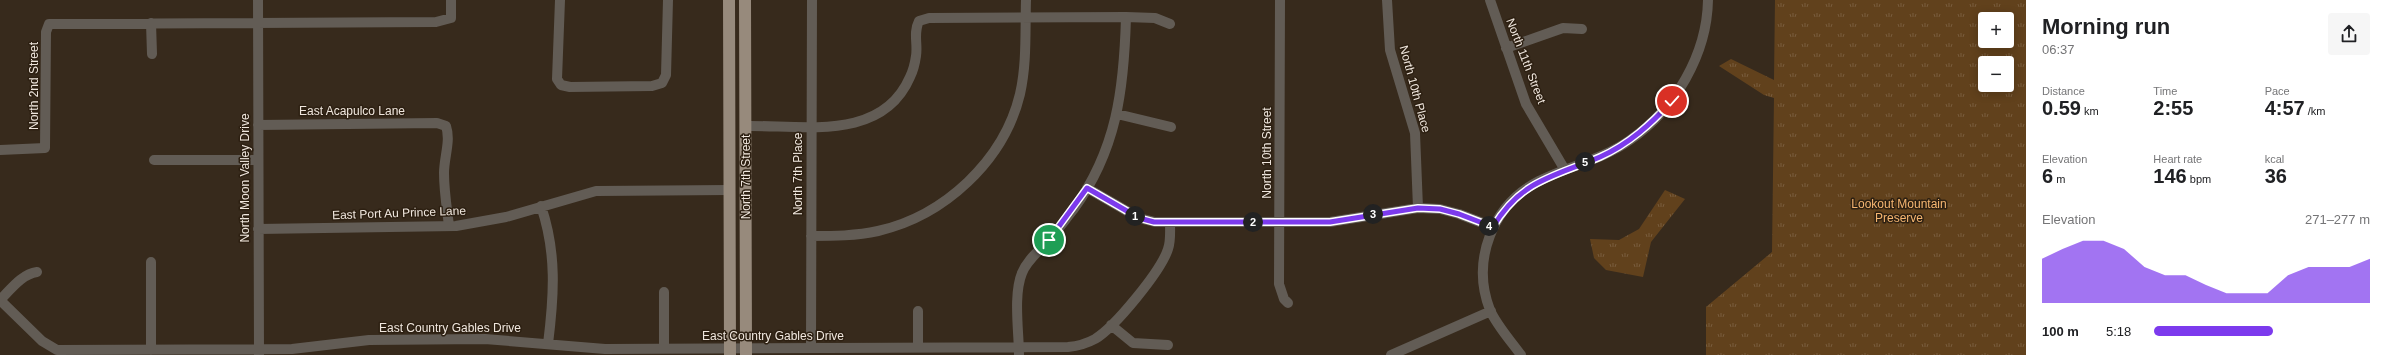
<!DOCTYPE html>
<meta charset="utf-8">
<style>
body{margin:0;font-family:Arial,sans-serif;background:#f6f6f6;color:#202124;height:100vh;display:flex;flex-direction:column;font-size:15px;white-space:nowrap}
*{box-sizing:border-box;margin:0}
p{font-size:13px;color:#757577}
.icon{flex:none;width:22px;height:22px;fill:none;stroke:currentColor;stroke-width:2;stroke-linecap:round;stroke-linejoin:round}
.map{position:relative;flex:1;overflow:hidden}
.side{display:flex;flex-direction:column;background:#fff;width:360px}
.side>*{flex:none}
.fabs{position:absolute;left:1978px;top:12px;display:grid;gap:8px}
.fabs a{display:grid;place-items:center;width:36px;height:36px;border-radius:4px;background:#fff;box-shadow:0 2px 10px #0003;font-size:20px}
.pin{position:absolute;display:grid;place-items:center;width:34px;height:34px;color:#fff;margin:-17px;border:2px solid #fff;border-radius:50%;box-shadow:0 1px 4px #0007}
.km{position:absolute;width:20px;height:20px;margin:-10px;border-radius:50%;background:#222;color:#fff;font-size:11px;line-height:20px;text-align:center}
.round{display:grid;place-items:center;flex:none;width:42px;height:42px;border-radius:4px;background:#f6f6f6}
.overview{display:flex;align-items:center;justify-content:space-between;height:68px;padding:0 16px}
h1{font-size:22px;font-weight:600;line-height:30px}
.figures{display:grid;grid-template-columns:repeat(3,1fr);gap:6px;height:68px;padding:4px 16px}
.figures div{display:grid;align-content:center}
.figures b{font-size:20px;font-weight:600}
.figures small{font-size:11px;font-weight:400}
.figures p{font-size:11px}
.chart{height:112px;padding:8px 16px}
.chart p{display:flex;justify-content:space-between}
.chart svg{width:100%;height:72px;margin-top:4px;fill:#7c3aed;opacity:.7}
ul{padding:0 16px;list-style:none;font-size:13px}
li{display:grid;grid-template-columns:64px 48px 1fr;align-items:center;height:30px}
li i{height:10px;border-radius:5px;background:#7c3aed}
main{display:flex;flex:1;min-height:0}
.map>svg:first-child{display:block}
</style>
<main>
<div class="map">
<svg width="2026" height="355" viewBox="0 0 2026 355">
<defs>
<pattern id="grass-tufts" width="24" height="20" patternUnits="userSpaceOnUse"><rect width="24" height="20" fill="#61411c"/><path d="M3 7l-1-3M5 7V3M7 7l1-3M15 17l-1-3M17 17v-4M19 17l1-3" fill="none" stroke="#785c3d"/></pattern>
</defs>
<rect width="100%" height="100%" fill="#372a1c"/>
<path fill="url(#grass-tufts)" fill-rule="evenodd" d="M1775 0H2026V355H1706V307L1772 252 1774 98 1764 95 1719 66 1731 59 1774 80ZM1985 19H2007V41H1985ZM1985 63H2007V85H1985Z
M1665 190 1685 199 1651 242 1643 277 1606 270 1594 258 1590 239 1619 240 1639 229Z"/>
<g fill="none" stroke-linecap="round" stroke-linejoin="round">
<path stroke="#625c55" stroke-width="10" d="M258 0 259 355
M560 0 557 79 561 85 570 87 652 86 662 83 666 75 668 0
M1280 0 1279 284 1284 299 1288 303
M1387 0 1390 50 1415 133 1418 208
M1490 0 1526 104 1565 170
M151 23 152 54
M1506 48 1563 28 1582 29
M1117 114 1171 127
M258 125 437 123 446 126C451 141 444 157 444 173 444 191 447 209 449 226
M746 126C803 125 882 142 910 77 913 71 915 63 916 56 918 44 913 33 919 21L929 18 1126 17 1155 18 1170 24
M0 150 45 148 46 32 49 24 436 22 451 18V0
M154 160H258
M1087 188 1139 218 1155 222H1330L1418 208 1440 209 1459 214 1493 227
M541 206C557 253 554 296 548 344
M258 229 456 226 506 217 596 191 729 190
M811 236C833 236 856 236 878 231 944 216 1004 161 1020 94 1027 63 1025 32 1026 0
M151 262V350
M37 272C22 274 11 289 0 300L42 341 57 350 292 349 369 340 485 339 605 349 1068 347C1078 346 1086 344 1095 339 1115 327 1161 271 1168 249 1171 241 1170 231 1170 222
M918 311V348
M1111 325 1133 343 1168 345
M811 348 812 0
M664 349V292
M1019 355C1019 332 1013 295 1022 273 1027 260 1039 251 1048 241 1057 231 1065 220 1073 210 1117 150 1124 89 1126 17
M1391 355 1491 311
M1521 355C1511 341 1497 326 1490 310 1471 261 1492 205 1539 181 1568 166 1602 160 1630 140 1675 109 1707 55 1708 0"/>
<path stroke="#978a7c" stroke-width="12" d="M729 0 730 355
M745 0 746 355"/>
</g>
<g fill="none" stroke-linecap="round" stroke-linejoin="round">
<defs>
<path id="route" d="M1049 240 1087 188 1139 218 1154 222H1330L1418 208 1440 209 1459 214 1493 227C1521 180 1553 177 1600 157 1629 144 1651 124 1672 101"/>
</defs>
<use href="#route" stroke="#fff" stroke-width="8"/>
<use href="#route" stroke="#7c3aed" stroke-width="5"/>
</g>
<g text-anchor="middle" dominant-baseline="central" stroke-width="3" stroke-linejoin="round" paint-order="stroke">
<g font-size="12" fill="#f0e7de" stroke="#2d2012">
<text transform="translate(1526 61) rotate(69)">North 11th Street</text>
<text transform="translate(34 86) rotate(-90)">North 2nd Street</text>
<text transform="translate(1415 89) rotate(75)">North 10th Place</text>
<text x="352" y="111">East Acapulco Lane</text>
<text transform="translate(1267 153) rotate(-90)">North 10th Street</text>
<text transform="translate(798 174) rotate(-90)">North 7th Place</text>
<text transform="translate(746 177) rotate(-90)">North 7th Street</text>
<text transform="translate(245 178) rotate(-90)">North Moon Valley Drive</text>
<text transform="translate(399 213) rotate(-2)">East Port Au Prince Lane</text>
<text x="450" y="328">East Country Gables Drive</text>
<text x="773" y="336">East Country Gables Drive</text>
</g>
<g font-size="12" fill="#f6b671" stroke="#2d2012">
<text x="1899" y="204">Lookout Mountain<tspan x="1899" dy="14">Preserve</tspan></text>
</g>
</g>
</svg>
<div class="fabs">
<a>+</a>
<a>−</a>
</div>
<div class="pin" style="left:1049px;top:240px;background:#1e9e55"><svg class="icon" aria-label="arrive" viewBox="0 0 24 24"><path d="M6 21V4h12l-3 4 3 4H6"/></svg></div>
<div class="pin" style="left:1672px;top:101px;background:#d93025"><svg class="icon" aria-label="check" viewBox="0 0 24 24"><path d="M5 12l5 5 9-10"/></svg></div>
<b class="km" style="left:1135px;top:216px">1</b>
<b class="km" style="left:1253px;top:222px">2</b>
<b class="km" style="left:1373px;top:214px">3</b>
<b class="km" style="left:1489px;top:226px">4</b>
<b class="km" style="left:1585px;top:162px">5</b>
</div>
<section class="side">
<div class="overview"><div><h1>Morning run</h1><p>06:37</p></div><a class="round"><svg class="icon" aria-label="share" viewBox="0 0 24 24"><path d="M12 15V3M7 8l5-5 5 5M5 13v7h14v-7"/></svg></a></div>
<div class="figures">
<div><p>Distance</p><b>0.59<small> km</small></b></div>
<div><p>Time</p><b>2:55</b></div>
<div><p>Pace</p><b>4:57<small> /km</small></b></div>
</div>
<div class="figures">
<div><p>Elevation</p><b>6<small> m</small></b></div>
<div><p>Heart rate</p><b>146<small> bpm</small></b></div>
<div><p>kcal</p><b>36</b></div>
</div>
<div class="chart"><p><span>Elevation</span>271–277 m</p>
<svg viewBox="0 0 160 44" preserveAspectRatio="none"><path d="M0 44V17L10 11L20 6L30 6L40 11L50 22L60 27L70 27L80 33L90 38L100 38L110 38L120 27L130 22L140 22L150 22L160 17V44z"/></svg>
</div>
<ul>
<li><b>100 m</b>5:18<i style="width:55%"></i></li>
</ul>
</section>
</main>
